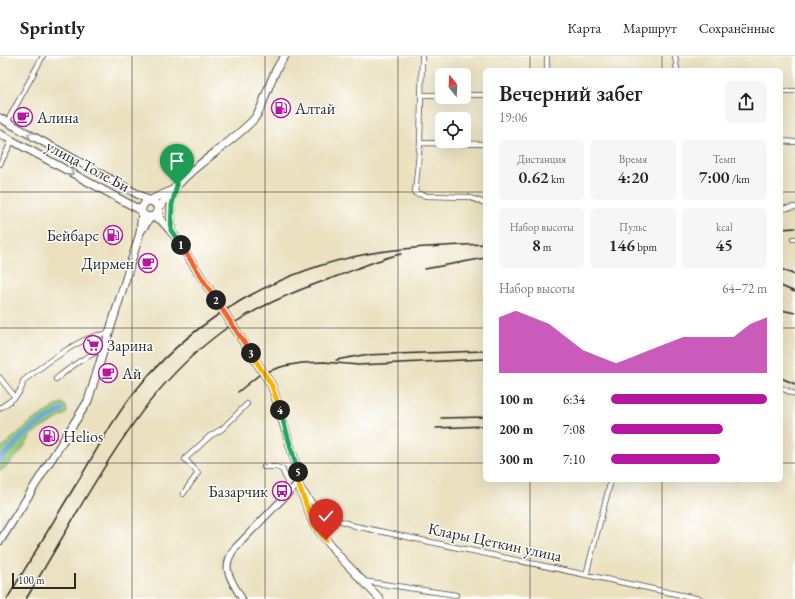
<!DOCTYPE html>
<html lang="ru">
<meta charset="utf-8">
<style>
body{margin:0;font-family:"EB Garamond",serif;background:#f6f6f6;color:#222;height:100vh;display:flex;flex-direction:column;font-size:15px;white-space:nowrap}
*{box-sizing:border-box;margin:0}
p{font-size:13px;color:#767676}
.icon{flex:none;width:22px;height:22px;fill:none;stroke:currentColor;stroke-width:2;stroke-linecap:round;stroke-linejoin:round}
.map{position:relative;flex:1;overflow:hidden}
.drawer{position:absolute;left:483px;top:12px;width:300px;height:414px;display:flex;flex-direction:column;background:#fff;border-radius:6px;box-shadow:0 4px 16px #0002}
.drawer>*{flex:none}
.needle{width:26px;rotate:342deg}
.buttons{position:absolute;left:435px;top:12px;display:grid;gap:8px}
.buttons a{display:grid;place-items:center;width:36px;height:36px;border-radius:6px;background:#fff;box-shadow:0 4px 16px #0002;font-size:20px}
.scale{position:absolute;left:12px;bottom:10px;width:64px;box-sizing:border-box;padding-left:4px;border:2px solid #2b2b2b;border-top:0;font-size:11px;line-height:14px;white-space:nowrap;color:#2b2b2b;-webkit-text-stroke:3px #fff;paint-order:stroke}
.pin{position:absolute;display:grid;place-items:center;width:34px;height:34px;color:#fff;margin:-41px -17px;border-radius:50% 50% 50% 0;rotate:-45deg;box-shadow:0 0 4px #0007}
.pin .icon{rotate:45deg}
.km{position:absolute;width:20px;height:20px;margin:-10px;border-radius:50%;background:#222;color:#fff;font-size:11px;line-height:20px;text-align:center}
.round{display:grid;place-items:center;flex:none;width:42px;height:42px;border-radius:6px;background:#f6f6f6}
.overview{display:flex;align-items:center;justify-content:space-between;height:68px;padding:0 16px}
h1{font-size:22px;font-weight:600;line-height:30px}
.figures{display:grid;grid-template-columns:repeat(3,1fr);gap:6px;height:68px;padding:4px 16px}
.figures div{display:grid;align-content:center;border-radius:6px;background:#f6f6f6;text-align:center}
.figures b{font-size:17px;font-weight:600}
.figures small{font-size:11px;font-weight:400}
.figures p{font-size:11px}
.chart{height:112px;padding:8px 16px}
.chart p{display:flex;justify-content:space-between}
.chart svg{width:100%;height:72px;margin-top:4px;fill:#b5179e;opacity:.7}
ul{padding:0 16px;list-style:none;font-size:13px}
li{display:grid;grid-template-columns:64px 48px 1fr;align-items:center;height:30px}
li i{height:10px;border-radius:5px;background:#b5179e}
header{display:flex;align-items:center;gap:24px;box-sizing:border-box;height:56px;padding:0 20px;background:#fff;border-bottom:1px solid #e0e0e0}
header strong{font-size:19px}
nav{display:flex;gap:22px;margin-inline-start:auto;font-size:14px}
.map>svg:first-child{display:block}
</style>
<header>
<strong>Sprintly</strong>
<nav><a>Карта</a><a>Маршрут</a><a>Сохранённые</a></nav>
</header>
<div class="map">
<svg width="795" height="543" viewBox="0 0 795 543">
<rect width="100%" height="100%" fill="#fff"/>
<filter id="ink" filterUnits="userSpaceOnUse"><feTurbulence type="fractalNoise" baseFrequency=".025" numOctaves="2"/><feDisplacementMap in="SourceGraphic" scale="8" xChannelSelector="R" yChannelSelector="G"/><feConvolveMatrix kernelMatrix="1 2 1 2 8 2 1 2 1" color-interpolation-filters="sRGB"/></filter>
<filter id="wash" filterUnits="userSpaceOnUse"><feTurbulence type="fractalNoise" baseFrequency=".012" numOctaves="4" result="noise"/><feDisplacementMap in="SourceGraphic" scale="16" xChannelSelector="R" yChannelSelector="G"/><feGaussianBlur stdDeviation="0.9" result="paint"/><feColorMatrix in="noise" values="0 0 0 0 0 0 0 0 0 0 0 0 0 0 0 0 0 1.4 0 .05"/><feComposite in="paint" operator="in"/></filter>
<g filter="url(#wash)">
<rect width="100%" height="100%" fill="#ebe1bf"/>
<path fill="#96c878" stroke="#607a52" d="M61 347 66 350 67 357 33 377 20 397 7 410 0 415V393L32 365Z"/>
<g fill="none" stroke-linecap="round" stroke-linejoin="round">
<path stroke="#6ea8de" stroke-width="4.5" d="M0 404 19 384 35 370 62 354"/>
</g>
</g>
<g filter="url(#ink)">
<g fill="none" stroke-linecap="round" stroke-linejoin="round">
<defs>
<path id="minor" d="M422 0 420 87 415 137 427 140 468 141 485 147
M547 0V14
M675 0 677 14
M781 35H795
M421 39H442
M464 39H485
M7 66 43 0
M781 85 795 86
M420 87 485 88
M0 108 12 85
M781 153 795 151
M793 183H795
M0 322 15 341
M56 323C71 310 85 300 104 293
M781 332 795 338
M0 352C10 345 22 339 23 325 38 313 90 273 108 279
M264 411H276L282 413 286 422 289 437
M303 434 315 450 333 462 355 470 700 543
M183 438 198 417 185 403 210 380 222 373 247 348
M586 519 611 424
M363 525 456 539"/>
<path id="tertiary" d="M242 543C231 523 219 512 236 491L298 427"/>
<path id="secondary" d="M0 62 150 145 155 147 158 153 156 158C148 165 137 157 144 148 146 145 167 137 172 134
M0 78 142 155 140 177 88 345 0 485
M160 163 158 153C168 139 179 126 193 114 213 97 236 82 254 63 260 56 263 47 266 38 271 25 276 11 285 0
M171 175V149L176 131
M140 176 151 161 160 163 174 179
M300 422 298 427 314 469 340 501 380 543"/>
</defs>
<use href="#minor" stroke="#484641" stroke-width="6"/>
<use href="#tertiary" stroke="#484641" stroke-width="8"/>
<use href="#secondary" stroke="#484641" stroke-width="9"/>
<use href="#minor" stroke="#fff" stroke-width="4.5"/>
<use href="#tertiary" stroke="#fff" stroke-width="6"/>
<use href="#secondary" stroke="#fff" stroke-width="7"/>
<path stroke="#2b2b2b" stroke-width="1.5" d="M781 173 795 172
M425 213 485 202
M781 213 795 219
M781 230 795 236
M781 254 795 257
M336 304 363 299 485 295
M781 322 795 328
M238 336 260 318 284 310 302 307 324 306 358 309 485 303
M441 362 485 361
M436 372 485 370
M7 543C32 501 57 459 83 417 101 386 118 355 141 328 198 260 280 214 367 198 406 191 446 190 485 188
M26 543C45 511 64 479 83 446 125 376 164 314 234 267 265 247 300 233 335 221 357 213 378 203 401 198"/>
<defs>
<path id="secondary-bridge" d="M174 179 272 330 300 422"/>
</defs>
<use href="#secondary-bridge" stroke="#484641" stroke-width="9" stroke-linecap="butt"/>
<use href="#secondary-bridge" stroke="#fff" stroke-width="7"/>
</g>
<defs><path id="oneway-chevron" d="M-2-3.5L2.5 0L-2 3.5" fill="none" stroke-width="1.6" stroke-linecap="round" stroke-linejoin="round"/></defs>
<g stroke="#a0a0a0">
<use href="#oneway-chevron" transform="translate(30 79) rotate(-151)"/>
<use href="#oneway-chevron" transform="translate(71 117) rotate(28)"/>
</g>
</g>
<g fill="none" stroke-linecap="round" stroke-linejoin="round" filter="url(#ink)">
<defs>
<path id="split-1" d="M177 129 172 149 171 174 181 189"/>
<path id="split-2" d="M181 189 216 244"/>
<path id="split-3" d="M216 244 251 297"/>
<path id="split-4" d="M251 297 272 330 280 354"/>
<path id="split-5" d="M280 354 298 416"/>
<path id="split-6" d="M298 416 300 422 298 427 314 469 326 484"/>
</defs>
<use href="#split-1" stroke="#fff" stroke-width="8"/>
<use href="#split-2" stroke="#fff" stroke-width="8"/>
<use href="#split-3" stroke="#fff" stroke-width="8"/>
<use href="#split-4" stroke="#fff" stroke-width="8"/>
<use href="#split-5" stroke="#fff" stroke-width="8"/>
<use href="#split-6" stroke="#fff" stroke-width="8"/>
<use href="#split-1" stroke="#22a559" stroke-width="5"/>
<use href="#split-2" stroke="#f0652b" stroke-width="5"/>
<use href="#split-3" stroke="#f0652b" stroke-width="5"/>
<use href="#split-4" stroke="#f5b400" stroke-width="5"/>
<use href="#split-5" stroke="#22a559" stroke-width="5"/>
<use href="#split-6" stroke="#f5b400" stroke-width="5"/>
</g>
<path fill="none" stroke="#2b2b2b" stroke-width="1" stroke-opacity="0.55" d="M132 0V543M265 0V543M398 0V543M530 0V14M662 0V14M0 136H485M781 136H795M0 272H485M781 272H795M0 407H485M781 407H795M530 424V543M662 424V543"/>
<defs>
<symbol id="fuel-ring" viewBox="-11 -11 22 22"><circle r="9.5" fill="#fff" stroke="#b5179e" stroke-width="1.5"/><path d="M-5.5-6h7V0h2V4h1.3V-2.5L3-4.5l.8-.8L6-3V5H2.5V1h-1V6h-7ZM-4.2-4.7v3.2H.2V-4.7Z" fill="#b5179e"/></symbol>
<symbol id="cafe-ring" viewBox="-11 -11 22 22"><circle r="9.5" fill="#fff" stroke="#b5179e" stroke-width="1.5"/><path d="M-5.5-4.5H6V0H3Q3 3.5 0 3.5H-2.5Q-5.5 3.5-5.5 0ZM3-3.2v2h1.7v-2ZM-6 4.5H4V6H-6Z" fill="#b5179e"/></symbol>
<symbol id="supermarket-ring" viewBox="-11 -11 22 22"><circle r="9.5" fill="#fff" stroke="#b5179e" stroke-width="1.5"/><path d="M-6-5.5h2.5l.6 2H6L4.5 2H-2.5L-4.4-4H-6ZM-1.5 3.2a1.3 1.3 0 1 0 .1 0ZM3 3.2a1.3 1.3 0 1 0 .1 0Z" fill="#b5179e"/></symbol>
<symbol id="bus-ring" viewBox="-11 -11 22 22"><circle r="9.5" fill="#fff" stroke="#b5179e" stroke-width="1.5"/><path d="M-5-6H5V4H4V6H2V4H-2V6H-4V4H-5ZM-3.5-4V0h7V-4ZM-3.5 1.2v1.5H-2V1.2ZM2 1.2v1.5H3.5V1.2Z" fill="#b5179e"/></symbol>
</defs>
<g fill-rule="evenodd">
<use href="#fuel-ring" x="270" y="41" width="22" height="22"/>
<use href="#cafe-ring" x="12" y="50" width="22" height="22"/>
<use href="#fuel-ring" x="102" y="168" width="22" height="22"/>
<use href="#cafe-ring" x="137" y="196" width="22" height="22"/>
<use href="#supermarket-ring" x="82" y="278" width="22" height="22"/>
<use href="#cafe-ring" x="97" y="306" width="22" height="22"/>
<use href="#fuel-ring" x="38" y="369" width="22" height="22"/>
<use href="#bus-ring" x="271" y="424" width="22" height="22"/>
</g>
<g text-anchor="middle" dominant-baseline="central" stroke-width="3" stroke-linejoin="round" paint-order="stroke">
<g font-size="16" fill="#2b2b2b" stroke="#fff" text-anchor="start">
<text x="295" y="52">Алтай</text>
<text x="37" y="61">Алина</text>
<text x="99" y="179" text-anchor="end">Бейбарс</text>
<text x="134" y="207" text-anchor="end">Дирмен</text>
<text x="107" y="289">Зарина</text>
<text x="122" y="317">Ай</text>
<text x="63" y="380">Helios</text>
<text x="268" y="435" text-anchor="end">Базарчик</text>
</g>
<g font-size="16" fill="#2b2b2b" stroke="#fff">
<text transform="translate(88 110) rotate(28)">улица Толе Би</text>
<text transform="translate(495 486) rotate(12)">Клары Цеткин улица</text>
</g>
</g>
</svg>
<div class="buttons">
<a><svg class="needle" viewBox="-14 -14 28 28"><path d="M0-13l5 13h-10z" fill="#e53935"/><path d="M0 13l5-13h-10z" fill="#767676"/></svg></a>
<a><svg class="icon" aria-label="locate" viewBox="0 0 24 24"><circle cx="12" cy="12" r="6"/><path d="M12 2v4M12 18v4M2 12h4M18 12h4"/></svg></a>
</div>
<div class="scale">100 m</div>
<div class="pin" style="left:177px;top:129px;background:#1e9e55"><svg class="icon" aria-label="arrive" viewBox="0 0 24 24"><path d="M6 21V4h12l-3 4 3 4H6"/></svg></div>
<div class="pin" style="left:326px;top:484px;background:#d93025"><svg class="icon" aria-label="check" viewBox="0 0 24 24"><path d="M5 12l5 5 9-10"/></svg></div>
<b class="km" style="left:181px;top:189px">1</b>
<b class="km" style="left:216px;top:244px">2</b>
<b class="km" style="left:251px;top:297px">3</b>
<b class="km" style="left:280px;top:354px">4</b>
<b class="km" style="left:298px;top:416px">5</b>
<section class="drawer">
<div class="overview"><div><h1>Вечерний забег</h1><p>19:06</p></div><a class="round"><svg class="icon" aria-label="share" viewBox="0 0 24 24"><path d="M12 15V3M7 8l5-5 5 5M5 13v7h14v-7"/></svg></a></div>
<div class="figures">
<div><p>Дистанция</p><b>0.62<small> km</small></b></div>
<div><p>Время</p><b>4:20</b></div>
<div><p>Темп</p><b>7:00<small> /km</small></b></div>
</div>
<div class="figures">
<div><p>Набор высоты</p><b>8<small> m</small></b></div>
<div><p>Пульс</p><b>146<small> bpm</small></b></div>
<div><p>kcal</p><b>45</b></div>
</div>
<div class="chart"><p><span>Набор высоты</span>64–72 m</p>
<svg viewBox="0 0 160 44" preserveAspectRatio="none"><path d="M0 44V10L10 6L20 10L30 14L40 22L50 30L60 34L70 38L80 34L90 30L100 26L110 22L120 22L130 22L140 22L150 14L160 10V44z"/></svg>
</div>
<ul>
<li><b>100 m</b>6:34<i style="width:100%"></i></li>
<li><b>200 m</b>7:08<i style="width:72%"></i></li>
<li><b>300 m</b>7:10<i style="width:70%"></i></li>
</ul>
</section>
</div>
